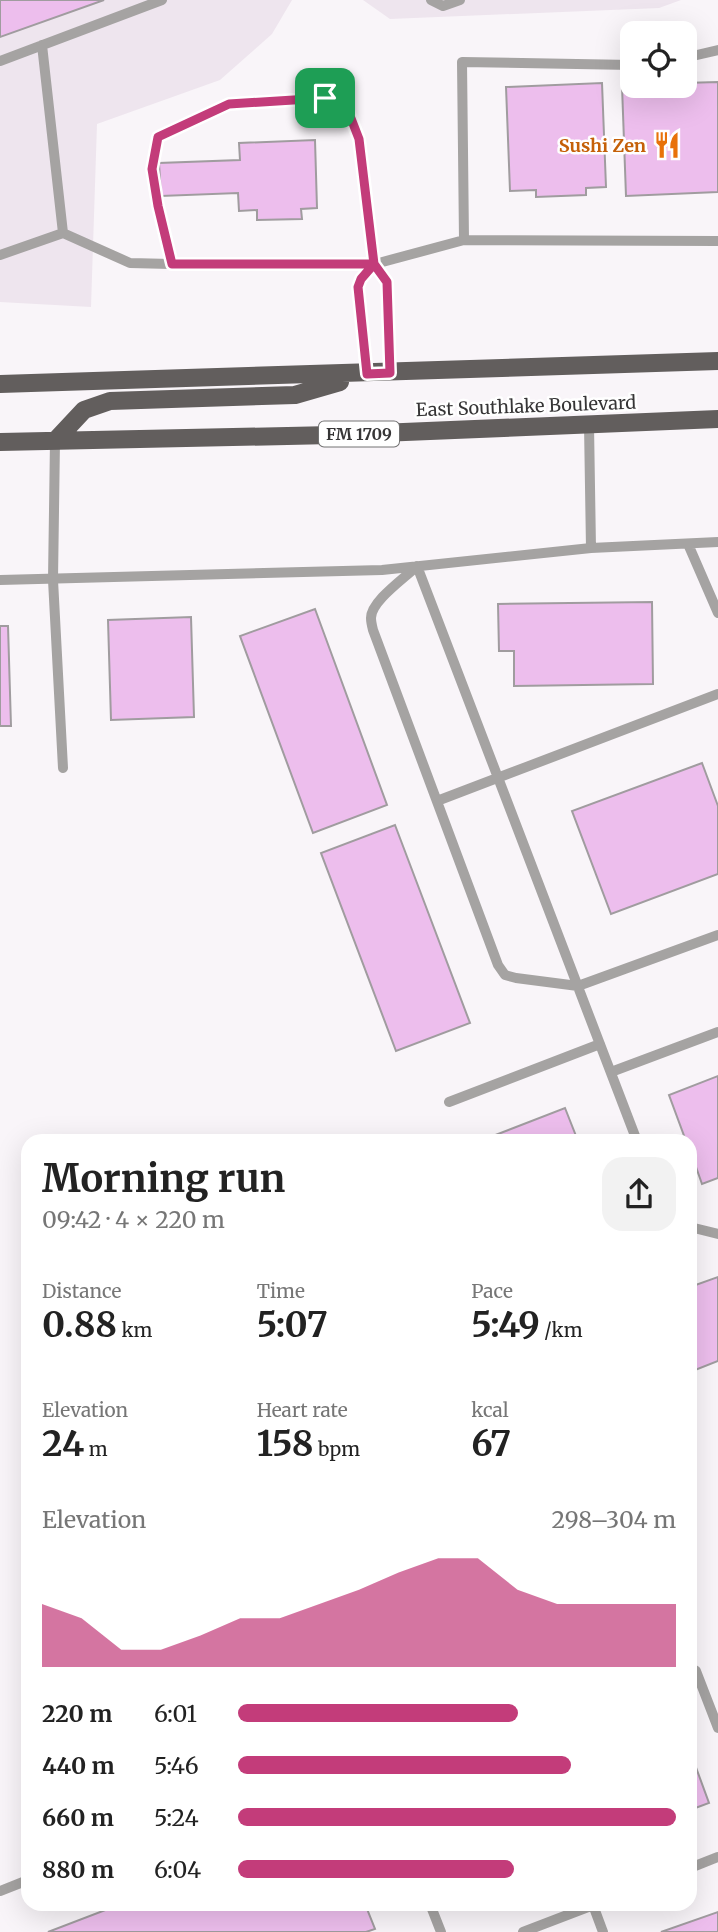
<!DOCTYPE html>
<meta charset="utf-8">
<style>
body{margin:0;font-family:Merriweather,serif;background:#f2f2f2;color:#222;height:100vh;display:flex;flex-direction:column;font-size:26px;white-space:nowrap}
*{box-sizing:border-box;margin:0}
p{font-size:23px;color:#767676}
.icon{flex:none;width:38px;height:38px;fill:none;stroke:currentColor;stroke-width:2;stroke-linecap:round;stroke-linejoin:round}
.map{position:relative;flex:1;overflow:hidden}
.panel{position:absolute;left:21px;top:1134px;width:676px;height:777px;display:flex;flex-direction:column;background:#fff;border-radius:21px;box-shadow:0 7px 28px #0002}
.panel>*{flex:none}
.tools{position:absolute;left:620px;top:21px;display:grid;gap:14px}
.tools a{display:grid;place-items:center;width:77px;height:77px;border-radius:14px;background:#fff;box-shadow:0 7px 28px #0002;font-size:35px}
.pin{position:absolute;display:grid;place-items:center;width:60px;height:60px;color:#fff;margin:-30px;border-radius:14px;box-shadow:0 4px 10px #0006}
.round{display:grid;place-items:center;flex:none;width:74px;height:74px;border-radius:21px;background:#f2f2f2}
.headline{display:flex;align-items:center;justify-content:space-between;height:119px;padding:0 21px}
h1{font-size:38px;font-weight:700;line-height:52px}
.figures{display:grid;grid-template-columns:repeat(3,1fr);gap:10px;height:119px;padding:7px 21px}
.figures div{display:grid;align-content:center}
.figures b{font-size:35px;font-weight:700}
.figures small{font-size:19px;font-weight:400}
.figures p{font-size:19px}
.chart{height:196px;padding:14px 21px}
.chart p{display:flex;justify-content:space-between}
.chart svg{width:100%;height:126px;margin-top:7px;fill:#c33c7a;opacity:.7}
ul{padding:0 21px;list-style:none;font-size:23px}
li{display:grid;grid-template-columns:112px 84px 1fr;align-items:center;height:52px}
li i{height:18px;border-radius:9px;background:#c33c7a}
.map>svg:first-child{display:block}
</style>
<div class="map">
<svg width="718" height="1932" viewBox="0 0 718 1932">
<rect width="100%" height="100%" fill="#f9f5f9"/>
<path fill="#eee5ee" d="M0 0H292L272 34 220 80 97 124 91 307 0 302Z
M363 0H681L659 8 390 19Z"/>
<path fill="#edbeed" stroke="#a09c9f" stroke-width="2" d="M0 0H104L0 37Z
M718 82V192L626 196 622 86H684V83Z
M602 83 606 187 586 188V195L536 197V190L510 191 506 87Z
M315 140 317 208 301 209 302 219 257 220V210L239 211 238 193 161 196 159 163 240 160 239 143Z
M652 602 653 684 514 686V651H499L498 604Z
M315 609 387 805 313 833 240 636Z
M191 617 194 717 111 720 108 620Z
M0 626H8L11 726H0Z
M702 763 718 806V874L611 914 572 811Z
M395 825 470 1023 396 1051 321 853Z
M718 1076V1178L702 1184 690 1150V1141H686L669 1095Z
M565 1108 578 1141H480Z
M718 1277V1361L690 1372V1287Z
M690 1751 709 1803 690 1810Z
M121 1904H365L375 1929 366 1932H48Z
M718 1912V1932H661Z"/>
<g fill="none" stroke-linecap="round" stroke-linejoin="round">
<path stroke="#a5a3a2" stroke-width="10" d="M431 0 443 6 460 0
M42 45 63 233
M684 58 718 50
M0 61 162 0
M464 240 462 62 632 65
M0 255 63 233 130 263 171 264H375L464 240 718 241
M171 264 158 206 152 168 157 137 229 104 325 98 347 108 359 139 375 264 387 282 390 373
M367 374 358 287 361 279 375 264
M589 425 591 548
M55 441 53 580 63 768
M688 544 718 613
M0 580 382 570 591 548 718 542
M437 801 718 694
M611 1072 718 1032
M449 1102 600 1044
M637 1141 417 566C405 578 371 601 371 618 371 622 372 626 373 630L498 965 505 975 516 978 578 986 718 935
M690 1227 718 1234
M690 1667 696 1671 718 1728
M690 1868 718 1857
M0 1891 28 1880
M430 1904 441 1932
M593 1905 603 1932
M523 1932 596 1904"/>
<path stroke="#625e5d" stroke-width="18" d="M0 384 718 361
M55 441 84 410 110 401 295 395 340 382
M0 442 332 435 718 419"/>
</g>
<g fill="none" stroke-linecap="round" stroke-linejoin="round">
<defs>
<path id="route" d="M325 98 229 104 158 137 152 169 158 206 172 264H374L387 282 390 373 367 374 358 287 361 279 374 264 359 139 347 108 325 98"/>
</defs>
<use href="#route" stroke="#fff" stroke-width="14"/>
<use href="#route" stroke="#c33c7a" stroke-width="9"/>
</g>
<defs>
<symbol id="restaurant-bare" viewBox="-9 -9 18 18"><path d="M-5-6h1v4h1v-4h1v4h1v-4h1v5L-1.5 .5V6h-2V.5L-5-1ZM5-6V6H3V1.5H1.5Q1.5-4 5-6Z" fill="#e8710a" stroke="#fff" stroke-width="2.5" paint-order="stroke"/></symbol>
</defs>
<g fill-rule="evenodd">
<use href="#restaurant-bare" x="648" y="126" width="38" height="38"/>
</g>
<g text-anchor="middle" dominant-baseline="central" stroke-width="5" stroke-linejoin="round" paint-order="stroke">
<rect fill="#fff" stroke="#727272" stroke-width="2" x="319" y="421.5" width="80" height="25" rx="5"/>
<g font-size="16" font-weight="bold" fill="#363536">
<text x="359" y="434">FM 1709</text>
</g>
<g font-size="18" font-weight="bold" fill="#c56008" stroke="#fff" text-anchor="end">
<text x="646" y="145">Sushi Zen</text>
</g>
<g font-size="18" fill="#363536" stroke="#fff">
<text transform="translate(526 406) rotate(-2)">East Southlake Boulevard</text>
</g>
</g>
</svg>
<div class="tools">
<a><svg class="icon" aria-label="locate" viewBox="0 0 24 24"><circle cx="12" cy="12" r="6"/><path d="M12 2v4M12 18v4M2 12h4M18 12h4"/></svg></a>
</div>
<div class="pin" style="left:325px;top:98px;background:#1e9e55"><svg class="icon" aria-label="arrive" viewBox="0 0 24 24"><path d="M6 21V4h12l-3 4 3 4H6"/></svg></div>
<section class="panel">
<div class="headline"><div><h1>Morning run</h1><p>09:42 · 4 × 220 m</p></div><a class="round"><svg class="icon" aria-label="share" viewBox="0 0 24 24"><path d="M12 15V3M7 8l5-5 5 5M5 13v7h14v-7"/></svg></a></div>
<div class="figures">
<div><p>Distance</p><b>0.88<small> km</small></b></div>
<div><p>Time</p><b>5:07</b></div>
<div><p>Pace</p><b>5:49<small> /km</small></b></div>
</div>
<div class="figures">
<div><p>Elevation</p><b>24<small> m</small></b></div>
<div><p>Heart rate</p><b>158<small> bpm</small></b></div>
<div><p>kcal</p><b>67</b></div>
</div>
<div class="chart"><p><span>Elevation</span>298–304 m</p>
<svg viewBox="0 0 160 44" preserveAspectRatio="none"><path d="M0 44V22L10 27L20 38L30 38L40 33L50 27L60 27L70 22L80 17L90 11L100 6L110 6L120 17L130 22L140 22L150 22L160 22V44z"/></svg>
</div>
<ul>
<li><b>220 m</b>6:01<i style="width:64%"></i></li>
<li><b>440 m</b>5:46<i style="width:76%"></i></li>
<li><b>660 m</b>5:24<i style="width:100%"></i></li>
<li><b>880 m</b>6:04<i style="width:63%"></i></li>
</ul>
</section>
</div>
